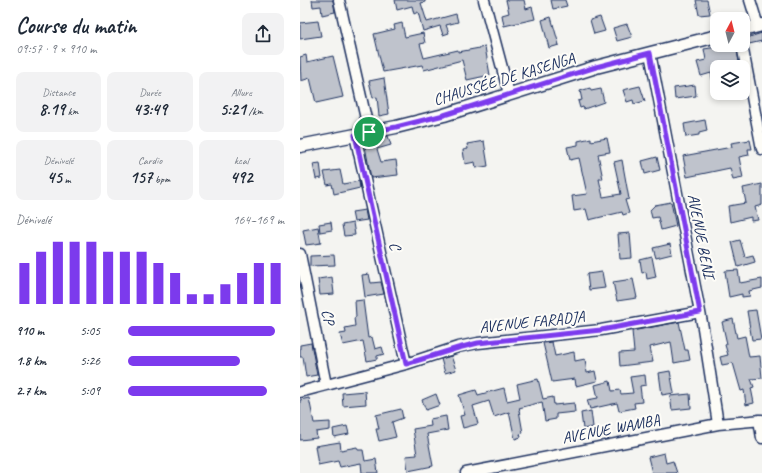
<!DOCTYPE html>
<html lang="fr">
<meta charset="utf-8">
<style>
body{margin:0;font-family:Caveat,sans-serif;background:#f2f2f3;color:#1f2937;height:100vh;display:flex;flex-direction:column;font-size:15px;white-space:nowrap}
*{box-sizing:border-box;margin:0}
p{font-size:13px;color:#747a83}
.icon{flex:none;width:22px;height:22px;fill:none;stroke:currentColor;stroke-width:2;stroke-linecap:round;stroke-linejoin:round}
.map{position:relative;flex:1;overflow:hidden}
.details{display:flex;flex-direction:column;background:#fff;width:300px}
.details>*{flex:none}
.needle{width:26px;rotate:7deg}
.tools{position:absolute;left:410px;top:12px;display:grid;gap:8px}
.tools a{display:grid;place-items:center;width:40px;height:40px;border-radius:8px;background:#fff;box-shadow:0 2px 6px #0003;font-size:20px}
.pin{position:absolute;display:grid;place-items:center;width:34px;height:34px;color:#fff;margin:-17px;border:2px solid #fff;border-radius:50%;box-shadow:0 1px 4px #0007}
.round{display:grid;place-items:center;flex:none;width:42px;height:42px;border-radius:8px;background:#f2f2f3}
.summary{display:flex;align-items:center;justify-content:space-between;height:68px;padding:0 16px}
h1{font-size:22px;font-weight:600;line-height:30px}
.figures{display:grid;grid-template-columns:repeat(3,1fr);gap:6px;height:68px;padding:4px 16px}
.figures div{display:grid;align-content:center;border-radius:8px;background:#f2f2f3;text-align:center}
.figures b{font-size:17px;font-weight:600}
.figures small{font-size:11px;font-weight:400}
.figures p{font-size:11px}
.chart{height:112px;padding:8px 16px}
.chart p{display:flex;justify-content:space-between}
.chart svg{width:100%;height:72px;margin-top:4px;stroke:#7c3aed;stroke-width:6}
ul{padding:0 16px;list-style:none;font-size:13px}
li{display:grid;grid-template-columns:64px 48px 1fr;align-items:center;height:30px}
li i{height:10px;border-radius:5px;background:#7c3aed}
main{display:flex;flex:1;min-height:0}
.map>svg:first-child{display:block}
</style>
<main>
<section class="details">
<div class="summary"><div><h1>Course du matin</h1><p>09:57 · 9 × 910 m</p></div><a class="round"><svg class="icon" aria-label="share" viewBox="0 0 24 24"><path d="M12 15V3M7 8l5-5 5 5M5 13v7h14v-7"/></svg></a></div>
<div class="figures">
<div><p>Distance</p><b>8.19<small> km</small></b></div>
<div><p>Durée</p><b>43:49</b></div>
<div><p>Allure</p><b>5:21<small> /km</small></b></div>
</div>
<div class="figures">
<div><p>Dénivelé</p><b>45<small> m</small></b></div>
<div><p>Cardio</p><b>157<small> bpm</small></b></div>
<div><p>kcal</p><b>492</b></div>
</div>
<div class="chart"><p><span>Dénivelé</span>164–169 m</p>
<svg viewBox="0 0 160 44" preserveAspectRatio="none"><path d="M5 44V19M15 44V12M25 44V6M35 44V6M45 44V6M55 44V12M65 44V12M75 44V12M85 44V19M95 44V25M105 44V38M115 44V38M125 44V32M135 44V25M145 44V19M155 44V19"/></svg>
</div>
<ul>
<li><b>910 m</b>5:05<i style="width:94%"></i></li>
<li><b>1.8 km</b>5:26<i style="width:72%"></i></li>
<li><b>2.7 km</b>5:09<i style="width:89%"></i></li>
</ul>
</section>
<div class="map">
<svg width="462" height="473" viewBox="0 0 462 473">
<rect width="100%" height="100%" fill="#f4f4f1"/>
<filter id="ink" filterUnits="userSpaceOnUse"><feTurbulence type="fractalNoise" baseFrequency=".025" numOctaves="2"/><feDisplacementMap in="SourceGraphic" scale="8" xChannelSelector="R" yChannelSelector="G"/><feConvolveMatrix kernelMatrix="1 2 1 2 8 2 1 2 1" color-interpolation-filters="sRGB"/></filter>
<g filter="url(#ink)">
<path fill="#bfc3cc" stroke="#1b2f5e" d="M12 0H33L35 12 22 15 21 6 13 7Z
M95 0H125V2L121 3 127 22 156 14 158 22 146 25 149 33 143 35 140 26 123 31 118 12 114 14 112 6 97 10Z
M206 0H224L226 9 232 7 235 19 204 26 202 15 209 13Z
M251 0H265L267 6 253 9Z
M396 0H407L410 14 399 15Z
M251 17 259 45 249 48 242 20Z
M300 17 305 31 294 34 290 20Z
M18 21 21 36 0 39V23Z
M102 23 105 37 123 33 125 43 120 44 124 58 158 50V52L185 47 190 75 167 80 162 60 124 70 122 65 83 72 74 34 95 29 94 25Z
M327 24 332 37 317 41 313 28Z
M462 33V41L449 44 446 38Z
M430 45H436L440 67H417V88H414L411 73 401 76 397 62 406 60 404 49Z
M6 55 7 62 33 56 43 97 16 103 10 78 1 81 0 57Z
M84 78 89 114 79 116 77 97 73 98 69 81Z
M395 85 396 96 375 99 374 88Z
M340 86 345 101 334 104 333 100 327 102 323 90Z
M290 88 291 91 301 89 304 102 284 109 283 107 280 108 278 101 282 100 280 91Z
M405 120 407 131 399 133V135L386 137 384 124Z
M88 136 91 145 77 149 81 162 96 160 98 175 71 178 64 141Z
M291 138V141L307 138 310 152 298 154 303 179H299L303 197 321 194 314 162 322 160 329 199 325 200 329 213 323 215 322 212 289 220 286 209 274 211 272 196 287 194 279 158 270 160 267 147 278 145V141Z
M450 140 452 149H448L449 155 439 157 443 178 433 180 430 168 387 177 383 156 432 147 431 143Z
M184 141 188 166 176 168 175 162 165 164 163 150 168 149 167 144Z
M357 157 360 170 345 174 342 161Z
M20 163 22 178 16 179 13 164Z
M40 170 43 184 59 181 60 188 34 194 32 184 27 185 24 172Z
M462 184V205L455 207 458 220 451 221V217L430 222 428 206 446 203 443 188Z
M371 202 376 226 361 230 358 217 352 218 350 210 355 205Z
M65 210 67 220 54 222 52 212Z
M31 222 32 230 20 232 19 224Z
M53 223 55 235 44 236 42 225Z
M18 227 21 243 6 245 3 230Z
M330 233 332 258 320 259 318 234Z
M440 240 445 257 453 255 455 262 438 267 432 242Z
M370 244 372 254 356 258 353 248Z
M34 255 35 265 10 266V256Z
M352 257 356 277 347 279 346 272 342 273 340 260Z
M438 270 440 283 462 279V288L449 291 450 296 442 297V294L429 297 425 271Z
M302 272 305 288 289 290 287 274Z
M69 274 71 283 81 282 84 294 65 297 62 275Z
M32 277 34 294 20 295 18 279Z
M333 279 337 298 317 301 313 282Z
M63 300 68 338 72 337 75 349 82 347 84 354 77 356V359L67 361 63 341 43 345 40 334 46 333 45 328 55 326 54 318 56 317 55 301Z
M456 310 461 339 452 340 447 311Z
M433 319 437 338 445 336 449 357 460 356 462 378 451 379 454 387 451 388 454 403 446 405 444 390 441 391 433 363 422 365 420 357 428 355 425 345 427 344 422 322Z
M379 322 385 350H388L390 360 374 363 371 342 350 347 353 362 320 366 319 353 334 352 332 331Z
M252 342 255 356 274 352 275 361 285 359 287 373 295 371 297 381 276 386 275 379 252 382 243 343Z
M11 343 17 375 6 377 3 357H0V345Z
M151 356 156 370 145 373 141 359Z
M370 371 374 393 362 395 359 373Z
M345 375 346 385 340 386 342 402 334 403 335 408 319 411 317 403 290 409 287 400 298 398 295 385 310 381 312 391 320 390 321 394 333 393 330 377Z
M238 379 243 399 253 397 254 405 274 403 275 412 256 414V419L245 421 242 402 219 408 220 409 219 410 223 433 220 434 221 437 215 439 209 412 194 417 189 401 173 406 178 424 163 428 160 416 165 415 159 395 176 390 178 395 204 388 207 401 220 398 217 384Z
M65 391 66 404 43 406 42 393Z
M136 394 140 405 126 410 122 400Z
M390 394 391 408 372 410 370 396Z
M9 398 14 423 30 422V430L16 432 17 438 0 440V400Z
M101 409 103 418 92 422 96 437 79 441 76 429H79L76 415Z
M291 411 293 427 283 429 281 413Z
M146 416 148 430 127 434 133 466 108 471 106 456 117 455 113 429 131 426 130 419Z
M47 426 49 434 34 437 33 429Z
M40 442 41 450 57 447 58 450H63L65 461 76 459 78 473H62L61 463 40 467 38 461 18 465 15 446Z
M364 453 366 463 373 461 377 473H352L348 457Z"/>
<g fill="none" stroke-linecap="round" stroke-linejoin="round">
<defs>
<path id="minor" d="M39 0 69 132
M184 0 209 94
M450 0 458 26
M442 45 462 149
M350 53 403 328 418 424
M55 135 106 364
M0 254 26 385
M0 392 106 364 158 347 178 343 301 330 400 312
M459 420 462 438
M166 473 418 424 462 420"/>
<path id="major" d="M443 30 462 25
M0 146 96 127 144 115 296 67 417 36"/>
</defs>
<use href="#minor" stroke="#1b2f5e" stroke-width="13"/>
<use href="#major" stroke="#1b2f5e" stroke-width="15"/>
<use href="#minor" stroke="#fdfcf7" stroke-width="10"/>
<use href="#major" stroke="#fdfcf7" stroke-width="12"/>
</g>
</g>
<g fill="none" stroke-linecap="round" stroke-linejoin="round" filter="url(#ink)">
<defs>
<path id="route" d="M350 53 400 312 301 330 178 343 158 348 106 364 55 135 96 127 144 115 296 67Z"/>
</defs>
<use href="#route" stroke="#fff" stroke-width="8"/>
<use href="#route" stroke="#7c3aed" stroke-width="5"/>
</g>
<g text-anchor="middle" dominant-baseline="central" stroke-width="4" stroke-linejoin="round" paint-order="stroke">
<g font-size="16" fill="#1b2f5e" stroke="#fdfcf7">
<text transform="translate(204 79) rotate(-17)">CHAUSSÉE DE KASENGA</text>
<text transform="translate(401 236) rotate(79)">AVENUE BENI</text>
<text transform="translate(95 246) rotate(77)">C</text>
<text transform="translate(28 317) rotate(79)">CP</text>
<text transform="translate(232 322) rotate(-6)">AVENUE FARADJA</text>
<text transform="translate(311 429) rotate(-11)">AVENUE WAMBA</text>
</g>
</g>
</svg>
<div class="tools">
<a><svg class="needle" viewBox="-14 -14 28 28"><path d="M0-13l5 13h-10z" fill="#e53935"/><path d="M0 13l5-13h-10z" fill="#747a83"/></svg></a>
<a><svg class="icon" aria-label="layers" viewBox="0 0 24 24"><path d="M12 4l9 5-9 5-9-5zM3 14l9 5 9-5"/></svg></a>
</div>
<div class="pin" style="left:69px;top:132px;background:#1e9e55"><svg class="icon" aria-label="arrive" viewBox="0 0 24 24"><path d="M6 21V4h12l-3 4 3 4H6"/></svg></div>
</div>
</main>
